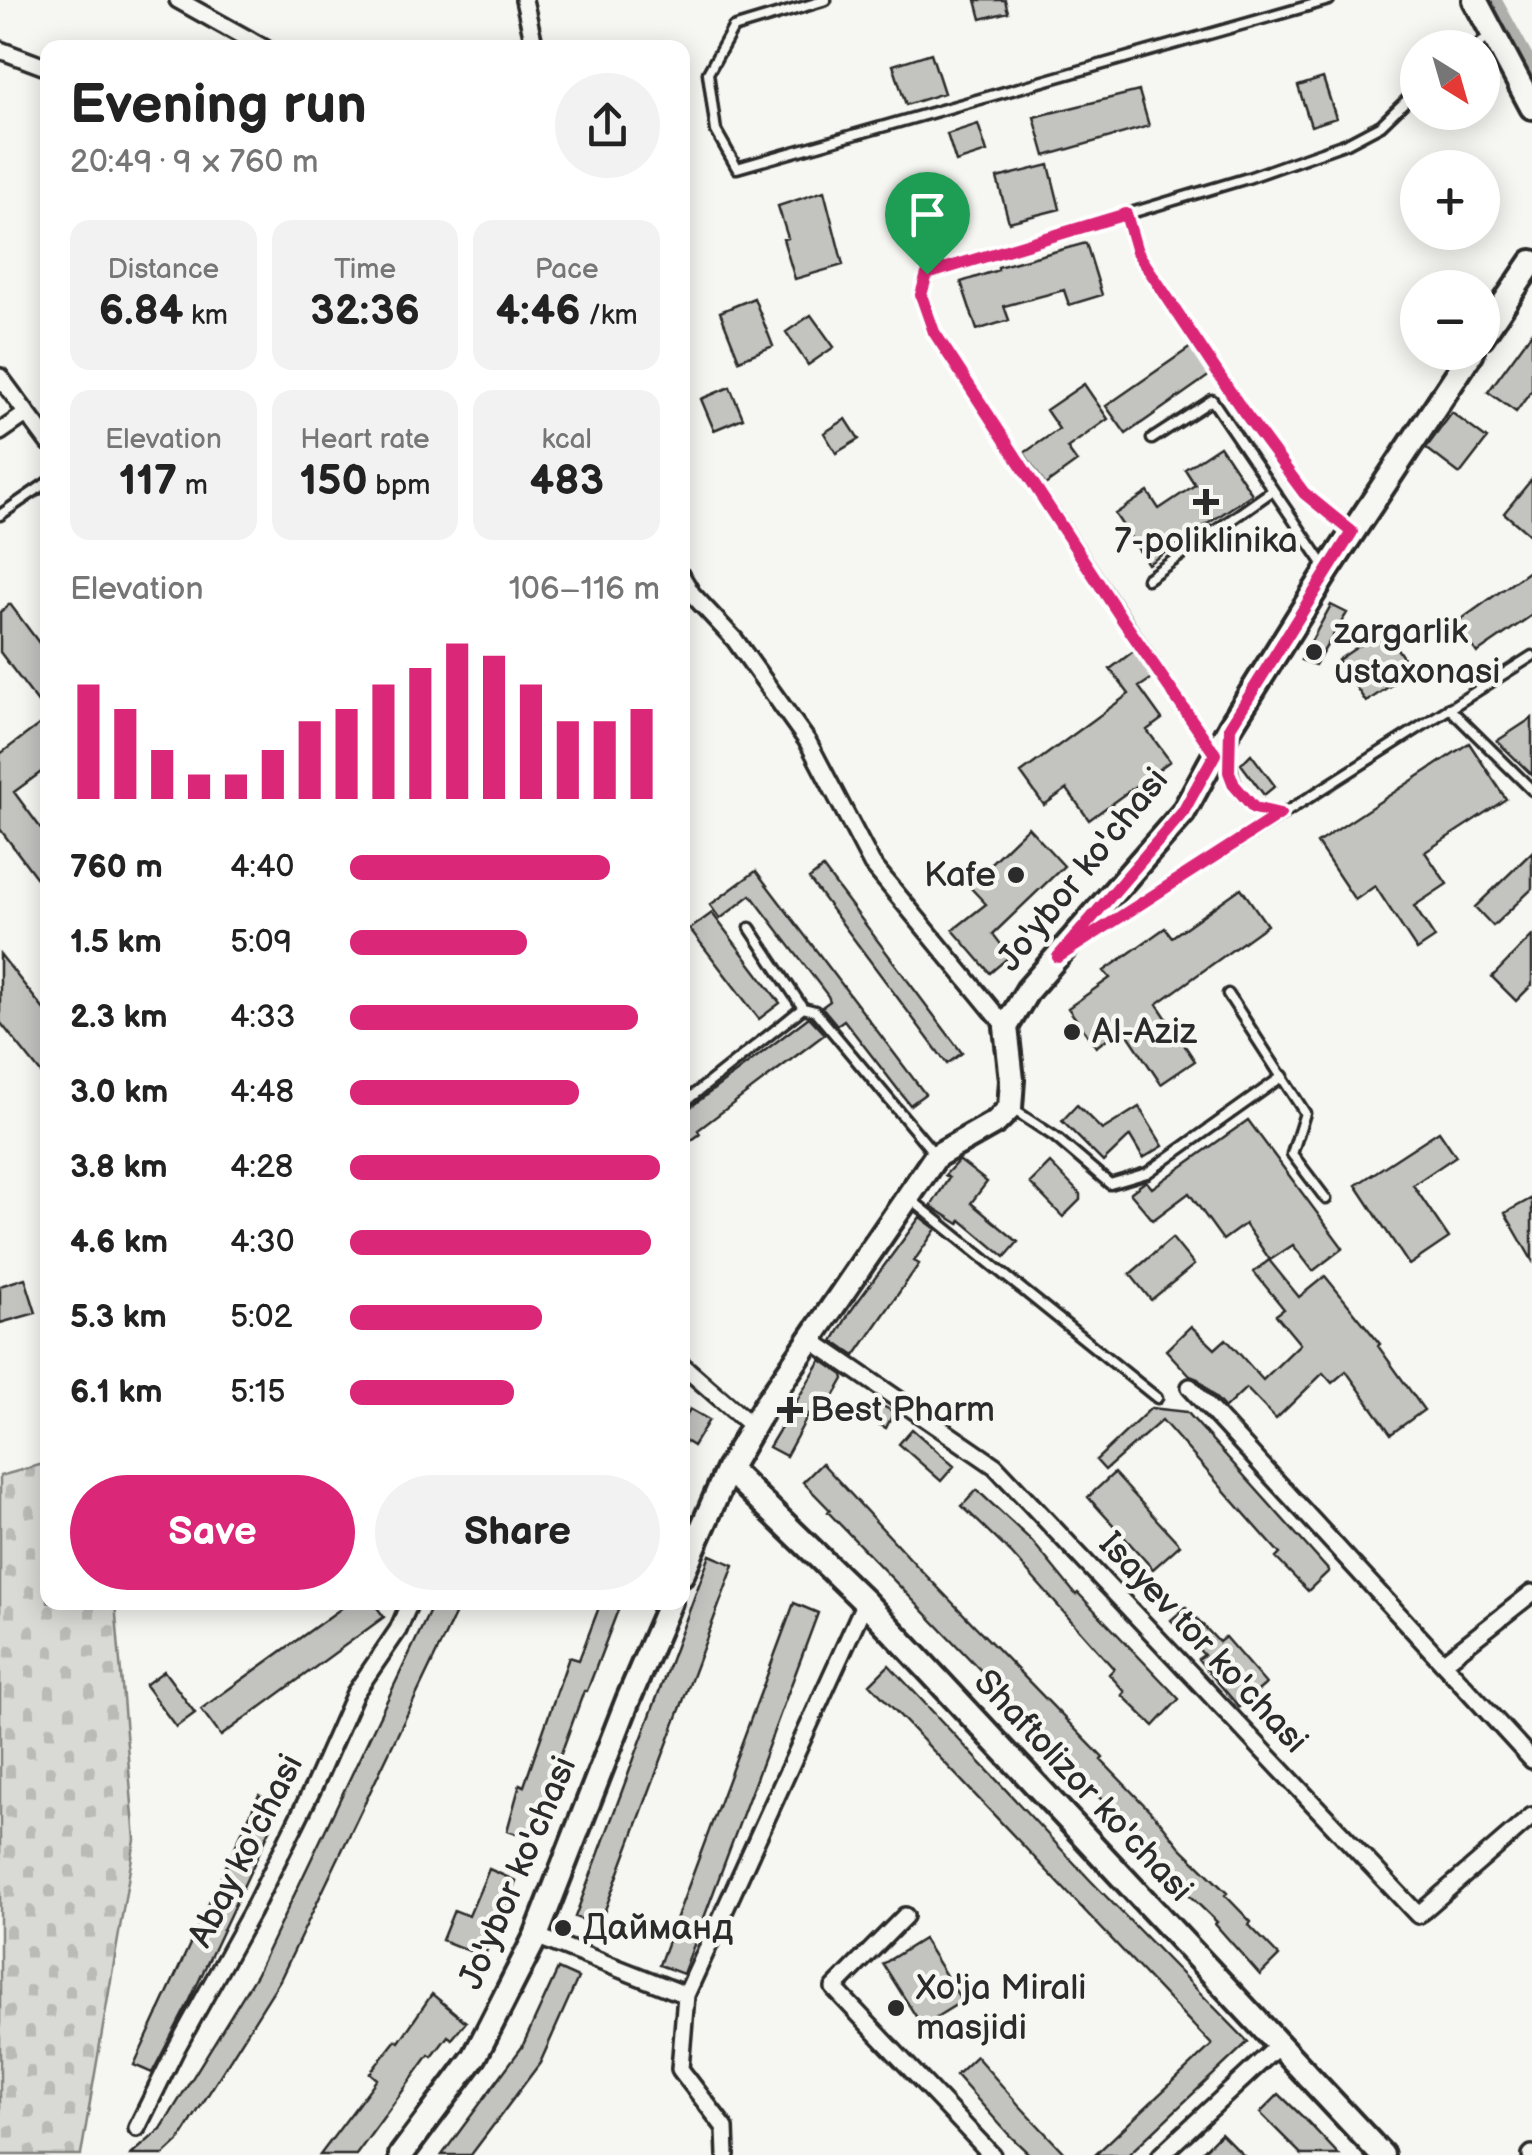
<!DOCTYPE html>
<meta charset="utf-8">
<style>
body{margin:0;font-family:"Balsamiq Sans",sans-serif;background:#f2f2f2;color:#222;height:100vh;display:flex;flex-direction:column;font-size:38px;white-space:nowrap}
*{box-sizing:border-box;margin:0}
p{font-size:32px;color:#767676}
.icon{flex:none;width:55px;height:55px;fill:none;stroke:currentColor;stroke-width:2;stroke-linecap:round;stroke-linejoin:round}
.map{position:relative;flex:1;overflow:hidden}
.details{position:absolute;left:40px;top:40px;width:650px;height:1570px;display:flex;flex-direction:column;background:#fff;border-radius:20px;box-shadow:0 5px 25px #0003}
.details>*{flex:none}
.needle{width:65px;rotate:143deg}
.buttons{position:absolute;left:1400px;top:30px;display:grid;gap:20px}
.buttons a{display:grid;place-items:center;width:100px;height:100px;border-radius:50%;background:#fff;box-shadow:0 5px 25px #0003;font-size:50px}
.pin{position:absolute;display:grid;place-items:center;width:85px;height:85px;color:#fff;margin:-102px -42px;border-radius:50% 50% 50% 0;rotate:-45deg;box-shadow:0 0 10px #0007}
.pin .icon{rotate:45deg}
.round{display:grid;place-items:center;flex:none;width:105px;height:105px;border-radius:52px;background:#f2f2f2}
.overview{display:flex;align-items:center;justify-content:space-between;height:170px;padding:0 30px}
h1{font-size:55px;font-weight:800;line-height:75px}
.stats{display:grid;grid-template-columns:repeat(3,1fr);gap:15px;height:170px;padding:10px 30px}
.stats div{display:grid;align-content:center;border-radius:20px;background:#f2f2f2;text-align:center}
.stats b{font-size:42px;font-weight:800}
.stats small{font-size:28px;font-weight:400}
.stats p{font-size:28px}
.chart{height:280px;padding:20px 30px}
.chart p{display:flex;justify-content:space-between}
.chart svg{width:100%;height:180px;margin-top:10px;stroke:#db2777;stroke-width:6}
.button{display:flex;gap:20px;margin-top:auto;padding:20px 30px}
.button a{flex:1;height:115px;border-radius:60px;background:#db2777;color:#fff;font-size:40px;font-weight:800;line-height:115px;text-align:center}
.button a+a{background:#f2f2f2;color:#222}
ul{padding:0 30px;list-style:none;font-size:32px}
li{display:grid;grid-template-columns:160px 120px 1fr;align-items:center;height:75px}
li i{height:25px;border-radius:12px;background:#db2777}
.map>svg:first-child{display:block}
</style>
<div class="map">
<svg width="1532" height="2155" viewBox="0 0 1532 2155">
<defs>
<pattern id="cemetery-stones" width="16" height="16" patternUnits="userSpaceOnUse" patternTransform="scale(2.5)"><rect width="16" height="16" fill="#d9d9d5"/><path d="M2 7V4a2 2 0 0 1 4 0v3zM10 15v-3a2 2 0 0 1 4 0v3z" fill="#babab7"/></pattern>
</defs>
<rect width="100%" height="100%" fill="#f6f6f2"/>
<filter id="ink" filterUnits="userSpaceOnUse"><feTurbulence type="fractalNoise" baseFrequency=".01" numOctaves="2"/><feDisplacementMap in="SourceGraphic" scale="20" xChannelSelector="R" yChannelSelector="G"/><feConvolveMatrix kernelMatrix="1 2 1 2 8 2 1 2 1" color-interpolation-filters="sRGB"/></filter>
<g filter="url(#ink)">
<path fill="url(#cemetery-stones)" stroke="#828280" stroke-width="2.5" d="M47 1463 48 1602 115 1603 135 1840 81 2155H0V1476Z"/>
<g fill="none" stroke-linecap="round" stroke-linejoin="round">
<path stroke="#aeaeab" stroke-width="20" d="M1491 0 1532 74"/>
</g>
<path fill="#c3c3c0" stroke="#2b2b2b" stroke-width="2.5" d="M976 0H1005L1008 12 981 19Z
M931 53 944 93 906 105 893 65Z
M1323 78 1336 118 1311 126 1298 86Z
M1139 91 1149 126 1045 156 1034 117Z
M978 124 987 152 956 162 947 134Z
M1049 165 1060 209 1009 222 997 178Z
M824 191 843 265 795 279 783 239 788 238 778 206Z
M944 191 952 221 905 235 896 204Z
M1086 243 1102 295 1069 305 1064 290 1004 306 1009 320 977 330 961 282 998 270V267Z
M754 298 773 346 739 360 720 312Z
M811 315 834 347 808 365 786 332Z
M1532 332V390L1516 412 1488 392Z
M1191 347 1210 375 1126 434 1106 406Z
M1084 384 1108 419 1067 448 1077 462 1045 485 1024 453 1059 429 1046 410Z
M730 387 743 418 714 430 701 399Z
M1452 413 1487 439 1460 474 1426 448Z
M846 419 859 439 836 453 824 433Z
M1220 446 1252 494 1148 564 1115 514 1148 492 1159 509 1195 485 1185 469Z
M1532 479V537L1504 513Z
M1532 569V615L1477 653 1456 623Z
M10 604 48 655V716L0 652V612Z
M1331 605 1347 613 1315 665 1301 660Z
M1384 629 1412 671 1366 702 1338 660Z
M1135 650 1154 677 1139 687 1162 719 1147 730 1170 761 1089 820 1067 789 1044 805 1021 773 1129 694 1110 669Z
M48 718V767L14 792 48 838V893L0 829V754Z
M1532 718V775L1497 741Z
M1469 743 1506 799 1425 852 1447 884 1414 906 1435 938 1417 950 1375 886 1355 900 1317 843Z
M1251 754 1275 786 1264 795 1241 764Z
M1028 827 1064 866 993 934 1010 956 990 973 953 930 986 904 968 885Z
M1532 852V889L1493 926 1475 907Z
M823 868 962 1053 947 1064 809 879Z
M756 871 925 1094 910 1105 844 1020 837 1025 822 1007 830 1001 828 996 751 895 720 919 710 905Z
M1241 888 1267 925 1157 1004 1195 1061 1161 1084 1123 1027 1096 1047 1068 1008 1110 978 1104 971 1165 928 1172 937Z
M712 913 780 1003 759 1019 690 929Z
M1532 936V985L1516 1001 1492 977Z
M0 954 48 1015V1082L0 1022Z
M809 1017 825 1034 698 1130 700 1134 682 1147V1111L686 1115 690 1112 688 1109Z
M1077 1105 1102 1130 1139 1107 1163 1146 1143 1158 1130 1136 1103 1162 1062 1121Z
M1248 1120 1343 1248 1313 1271 1293 1245 1270 1260 1245 1224 1223 1240 1189 1193 1153 1220 1130 1193 1146 1181 1152 1188Z
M1439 1131 1456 1156 1413 1185 1449 1238 1409 1265 1356 1185Z
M959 1160 987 1182 971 1203 1018 1242 1005 1257 961 1220 959 1224 931 1206 949 1178 945 1175Z
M1050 1163 1080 1194V1200L1063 1217 1030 1183Z
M1532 1198V1260L1505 1213Z
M920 1217 936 1229 914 1261 919 1264 855 1356 833 1341 850 1312Z
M1172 1238 1194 1265 1151 1300 1130 1274Z
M1269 1260 1299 1297 1325 1276 1380 1344 1378 1346 1424 1410 1391 1434 1346 1371 1332 1383 1323 1373 1276 1419 1246 1388 1225 1408 1198 1379 1190 1376 1166 1350 1191 1326 1215 1349 1226 1339 1263 1380 1300 1344 1276 1315 1284 1309 1254 1272Z
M25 1278 36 1313 0 1323V1286Z
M821 1360 843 1375 844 1379 820 1421 809 1414 786 1456 769 1447Z
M875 1402 894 1412 886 1428 867 1418Z
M1151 1408 1187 1412 1329 1571 1308 1591 1276 1558 1280 1554 1162 1420 1105 1470 1096 1460Z
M690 1409 709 1420 693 1446 682 1439V1422Z
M912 1429 954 1466 941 1481 899 1444Z
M822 1463 917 1566 1103 1758 1101 1760 1158 1819 1180 1847 1227 1893 1225 1895 1251 1922 1249 1925 1279 1956 1260 1975 1215 1924 1217 1922 1166 1873 1168 1871 1147 1846 1096 1794 1098 1792 828 1512 830 1510 803 1482Z
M1114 1473 1180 1545 1153 1569 1088 1497Z
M977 1490 1032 1541 1076 1595 1078 1593 1179 1699 1154 1726 1122 1695 1125 1692 1109 1674 1114 1669 1011 1553 962 1506Z
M710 1555 734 1565 599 1926 575 1917Z
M350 1602H373L384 1617 221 1736 201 1709Z
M434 1602H461L280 1980 179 2141 164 2155H131L161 2129 256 1975Z
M601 1602H621L587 1691H584L530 1838 507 1831 520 1784 524 1786 569 1657 579 1660Z
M794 1603 818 1613 683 1974 659 1965Z
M1186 1607 1219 1642 1225 1637 1266 1684 1239 1707 1198 1659 1204 1655 1171 1620Z
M889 1665 1091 1881 1248 2042 1128 2155H1095L1212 2045 870 1684Z
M164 1671 195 1713 176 1727 145 1685Z
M259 1795 281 1806 190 2000 152 2073 134 2065Z
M489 1869 516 1881 484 1957 442 1940 454 1910 469 1916Z
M923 1939 962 2001 922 2026 883 1964Z
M558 1969 578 1978 540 2063 471 2155H442L522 2047Z
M432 1994 466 2022 452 2039 448 2036 432 2057 429 2055 356 2155H320L377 2079 370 2073 396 2040 399 2042Z
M976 2056 1018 2104 1066 2155H1030L1010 2136 956 2075Z
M1279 2094 1308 2122 1339 2155H1302L1260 2113Z
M1221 2133 1243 2155H1199Z"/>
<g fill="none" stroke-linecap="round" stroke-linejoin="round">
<defs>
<path id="lane" d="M826 0 733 28 708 73 716 131 737 168 1329 0
M1473 48 1490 37
M1125 214 1137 252 1241 408 1303 493 1349 528
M1152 439 1212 400 1326 568
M0 515 48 482
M1147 579 1272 491
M1449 708 1532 790
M1230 743C1228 779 1240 812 1280 815
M1213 752 934 332 921 295 927 274 1248 178 1347 143 1381 125 1418 89
M1083 941 1532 656
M1228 994 1305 1113 1292 1154 1326 1199
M803 1008 815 1011 933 1152
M682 1104 803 1008 750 928
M1014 1110 1055 1137 1110 1184 1147 1173 1283 1076
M909 1198 1157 1398"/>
<path id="street" d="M178 0 264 48
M524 0 535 48
M0 50 48 68
M0 377 48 442
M0 432 26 414
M682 577 692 594 735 640 808 742 872 864 1006 1027
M810 1339 995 1466 1418 1915 1532 1816
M682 1365 753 1427
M1190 1387 1532 1760
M1443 1663 1532 1593
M905 1916 834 1988 992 2155
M536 1936 686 1995 865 1602
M686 1995 680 2069 725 2128 726 2155
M137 2128 177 2047 251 1913 314 1786 355 1693 398 1630 410 1602
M1161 2155 1278 2046
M1531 2155 1532 2154"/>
<path id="secondary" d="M1475 0 1532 107
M1482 336 1532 262
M728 1469 865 1602 1382 2155
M682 1574 728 1469 764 1407 936 1156 996 1122 1010 1108 1012 1080 1006 1027 1028 990 1183 813 1230 727 1327 571 1472 352
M401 2155 475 2056 536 1936 628 1700 670 1602"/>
</defs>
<use href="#lane" stroke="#2b2b2b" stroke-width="15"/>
<use href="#street" stroke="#2b2b2b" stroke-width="22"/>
<use href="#secondary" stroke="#2b2b2b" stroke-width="30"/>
<use href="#lane" stroke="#f6f6f2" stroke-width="8"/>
<use href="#street" stroke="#f6f6f2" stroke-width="15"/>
<use href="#secondary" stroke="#f6f6f2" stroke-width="22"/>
</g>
</g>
<g fill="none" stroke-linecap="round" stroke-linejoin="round" filter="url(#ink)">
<defs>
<path id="route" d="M1126 214 1137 252 1241 408 1304 493 1352 532 1230 727 1229 772 1234 785 1254 808 1280 814 1058 957 1183 812 1215 754 1122 619 934 332 921 295 927 274Z"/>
</defs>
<use href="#route" stroke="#fff" stroke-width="20"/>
<use href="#route" stroke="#db2777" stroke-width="12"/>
</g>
<g fill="#2b2b2b" stroke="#f6f6f2" stroke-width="4">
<path d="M1201 487h10v10h10v10h-10v10h-10v-10h-10v-10h10z"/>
<circle cx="1314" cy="652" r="10"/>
<circle cx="1016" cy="875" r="10"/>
<circle cx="1072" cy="1032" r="10"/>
<path d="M785 1395h10v10h10v10h-10v10h-10v-10h-10v-10h10z"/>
<circle cx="563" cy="1928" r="10"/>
<circle cx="896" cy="2008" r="10"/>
</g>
<g text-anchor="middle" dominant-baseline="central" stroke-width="9" stroke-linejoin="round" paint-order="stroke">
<g font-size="35" fill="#2b2b2b" stroke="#f6f6f2" text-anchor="start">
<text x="1206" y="541" text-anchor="middle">7-poliklinika</text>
<text x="1334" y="632">zargarlik<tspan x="1334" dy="40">ustaxonasi</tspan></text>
<text x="996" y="875" text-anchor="end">Kafe</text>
<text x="1092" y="1032">Al-Aziz</text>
<text x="810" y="1410">Best Pharm</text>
<text x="583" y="1928">Дайманд</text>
<text x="916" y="1988">Xo'ja Mirali<tspan x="916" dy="40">masjidi</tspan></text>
</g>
<g font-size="35" fill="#2b2b2b" stroke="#f6f6f2">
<text transform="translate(1083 870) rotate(-51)">Jo'ybor ko'chasi</text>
<text transform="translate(1203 1643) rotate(47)">Isayev tor ko'chasi</text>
<text transform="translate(1083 1786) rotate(47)">Shaftolizor ko'chasi</text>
<text transform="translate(246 1851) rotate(-63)">Abay ko'chasi</text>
<text transform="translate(518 1873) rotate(-67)">Jo'ybor ko'chasi</text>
</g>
</g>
</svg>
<div class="buttons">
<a><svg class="needle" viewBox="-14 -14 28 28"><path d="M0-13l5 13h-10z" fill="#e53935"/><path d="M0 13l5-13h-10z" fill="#767676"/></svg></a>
<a>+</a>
<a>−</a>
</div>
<div class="pin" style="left:927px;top:274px;background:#1e9e55"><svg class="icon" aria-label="arrive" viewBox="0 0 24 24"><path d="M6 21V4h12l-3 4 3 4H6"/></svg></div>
<section class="details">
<div class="overview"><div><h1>Evening run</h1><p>20:49 · 9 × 760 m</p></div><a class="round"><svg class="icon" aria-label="share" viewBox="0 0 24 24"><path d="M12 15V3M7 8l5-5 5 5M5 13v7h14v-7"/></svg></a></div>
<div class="stats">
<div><p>Distance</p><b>6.84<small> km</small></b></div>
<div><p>Time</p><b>32:36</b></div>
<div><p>Pace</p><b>4:46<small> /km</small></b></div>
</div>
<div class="stats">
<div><p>Elevation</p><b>117<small> m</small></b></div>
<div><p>Heart rate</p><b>150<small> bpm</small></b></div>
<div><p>kcal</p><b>483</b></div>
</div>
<div class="chart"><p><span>Elevation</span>106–116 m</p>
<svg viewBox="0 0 160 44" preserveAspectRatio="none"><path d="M5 44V16M15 44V22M25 44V32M35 44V38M45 44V38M55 44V32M65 44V25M75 44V22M85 44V16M95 44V12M105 44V6M115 44V9M125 44V16M135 44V25M145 44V25M155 44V22"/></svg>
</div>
<ul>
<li><b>760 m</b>4:40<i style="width:84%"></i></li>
<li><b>1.5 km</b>5:09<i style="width:57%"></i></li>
<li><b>2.3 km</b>4:33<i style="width:93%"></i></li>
<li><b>3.0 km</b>4:48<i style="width:74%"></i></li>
<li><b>3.8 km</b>4:28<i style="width:100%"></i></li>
<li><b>4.6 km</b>4:30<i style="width:97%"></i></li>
<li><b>5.3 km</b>5:02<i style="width:62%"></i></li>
<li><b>6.1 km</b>5:15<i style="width:53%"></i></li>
</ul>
<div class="button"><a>Save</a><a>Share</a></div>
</section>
</div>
